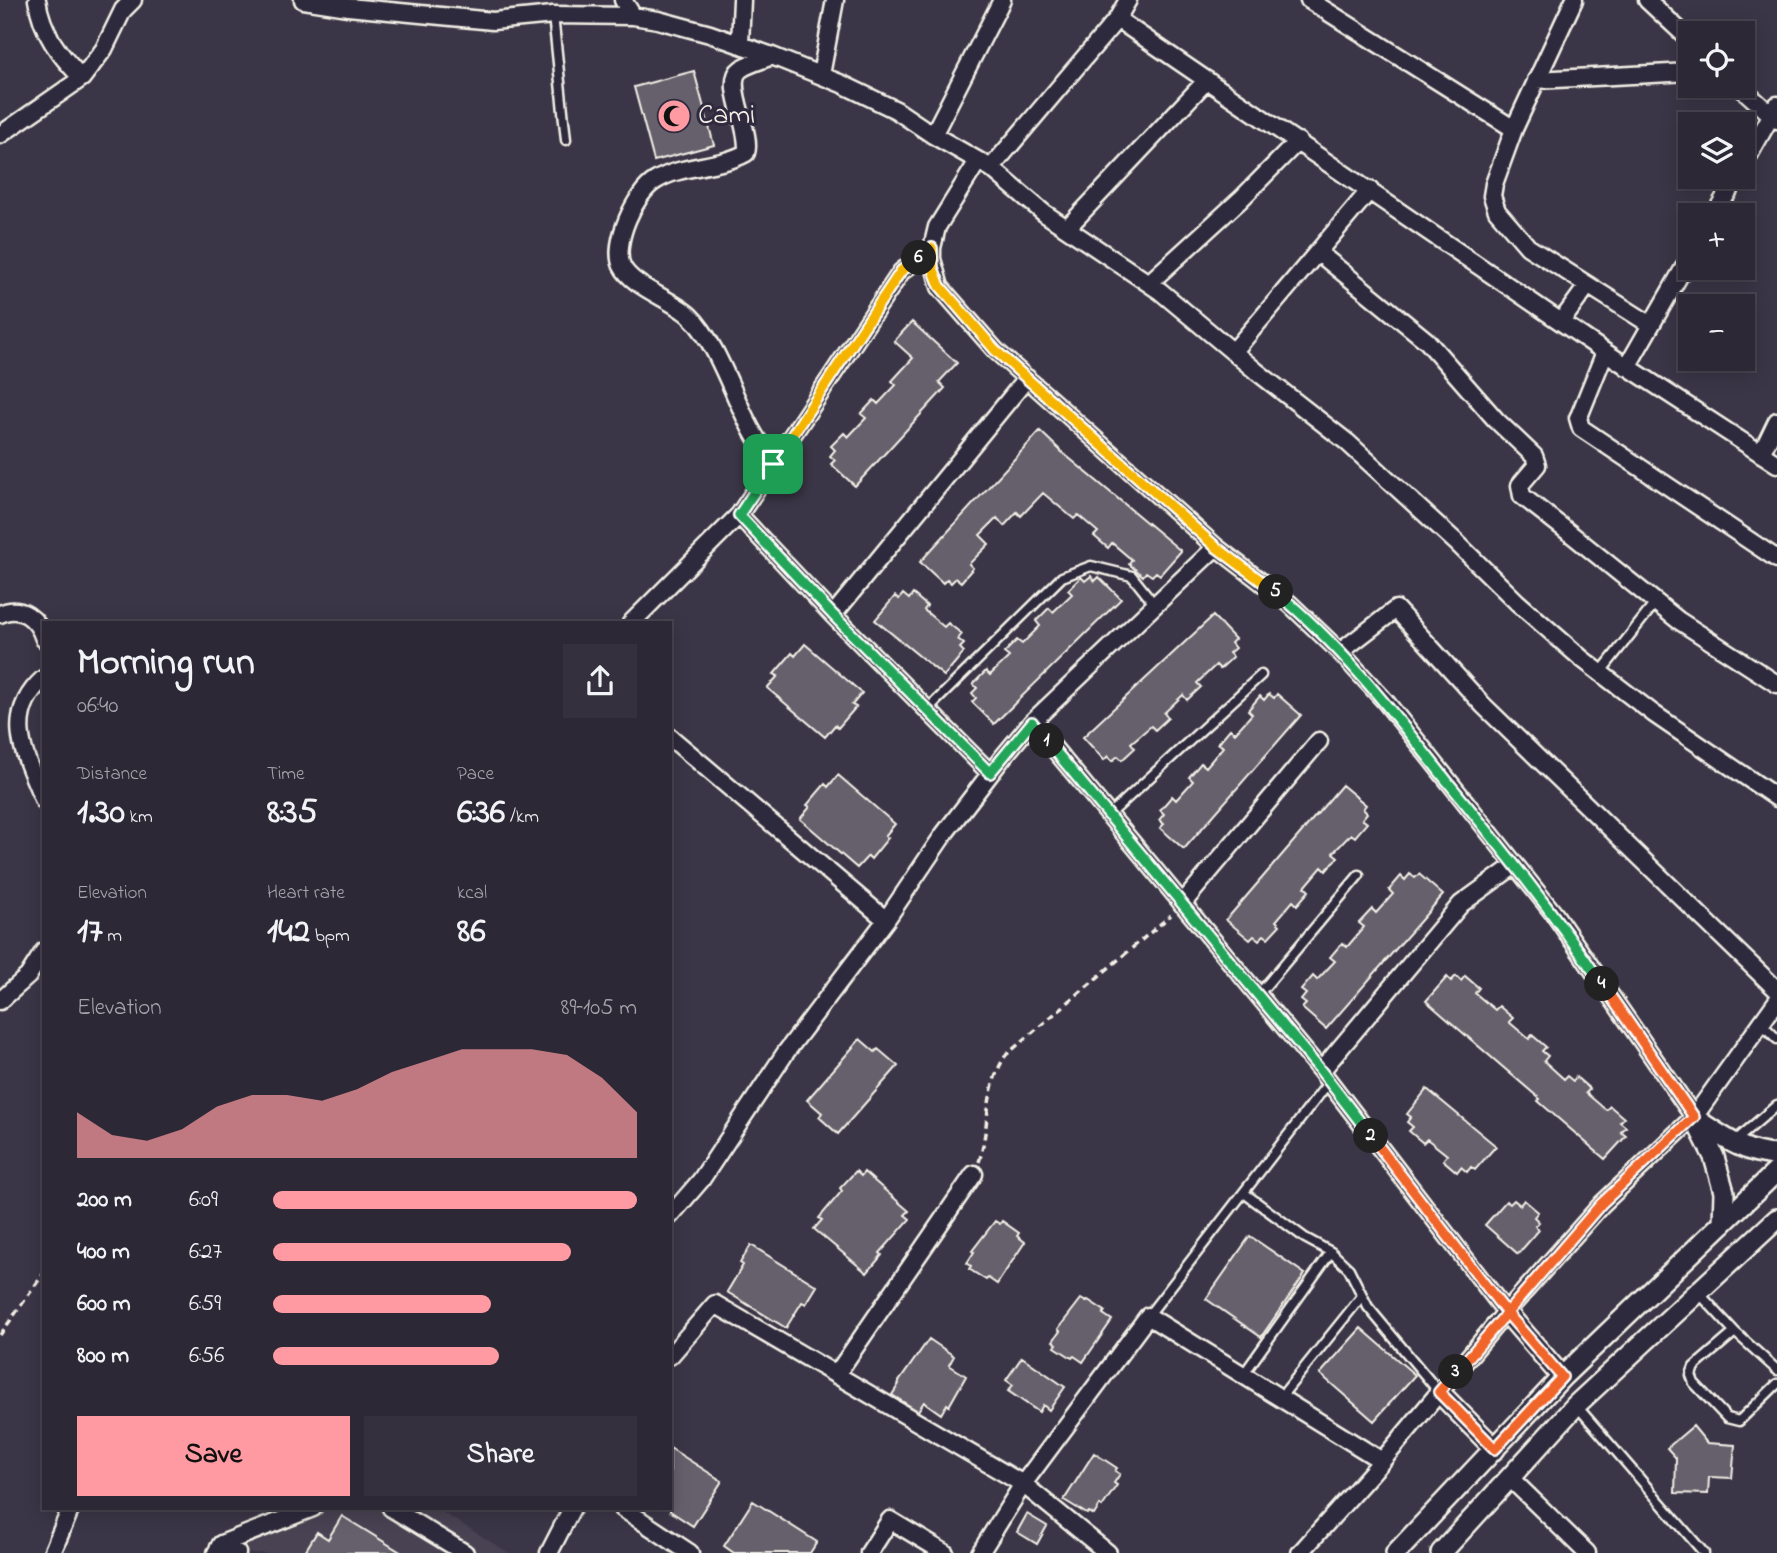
<!DOCTYPE html>
<meta charset="utf-8">
<style>
body{margin:0;font-family:"Indie Flower",sans-serif;background:#34303d;color:#f1f3f6;height:100vh;display:flex;flex-direction:column;font-size:26px;white-space:nowrap}
*{box-sizing:border-box;margin:0}
p{font-size:23px;color:#a6a6ad}
.icon{flex:none;width:38px;height:38px;fill:none;stroke:currentColor;stroke-width:2;stroke-linecap:round;stroke-linejoin:round}
.map{position:relative;flex:1;overflow:hidden}
.details{position:absolute;left:42px;top:621px;width:630px;height:889px;display:flex;flex-direction:column;background:#2c2835;border-radius:0px;box-shadow:0 4px 18px #0003,0 0 0 2px #484450}
.details>*{flex:none}
.buttons{position:absolute;left:1678px;top:21px;display:grid;gap:14px}
.buttons a{display:grid;place-items:center;width:77px;height:77px;border-radius:0px;background:#2c2835;box-shadow:0 4px 18px #0003,0 0 0 2px #484450;font-size:35px}
.pin{position:absolute;display:grid;place-items:center;width:60px;height:60px;color:#fff;margin:-30px;border-radius:14px;box-shadow:0 4px 10px #0006}
.km{position:absolute;width:35px;height:35px;margin:-18px;border-radius:50%;background:#222;color:#fff;font-size:19px;line-height:35px;text-align:center}
.round{display:grid;place-items:center;flex:none;width:74px;height:74px;border-radius:0px;background:#34303d}
.summary{display:flex;align-items:center;justify-content:space-between;height:119px;padding:0 35px}
h1{font-size:38px;font-weight:800;line-height:52px}
.figures{display:grid;grid-template-columns:repeat(3,1fr);gap:10px;height:119px;padding:7px 35px}
.figures div{display:grid;align-content:center}
.figures b{font-size:35px;font-weight:800}
.figures small{font-size:19px;font-weight:400}
.figures p{font-size:19px}
.chart{height:196px;padding:14px 35px}
.chart p{display:flex;justify-content:space-between}
.chart svg{width:100%;height:126px;margin-top:7px;fill:#ff9aa2;opacity:.7}
.action{display:flex;gap:14px;margin-top:auto;padding:14px 35px}
.action a{flex:1;height:80px;border-radius:0px;background:#ff9aa2;color:#111;font-size:28px;font-weight:800;line-height:80px;text-align:center}
.action a+a{background:#34303d;color:#f1f3f6}
ul{padding:0 35px;list-style:none;font-size:23px}
li{display:grid;grid-template-columns:112px 84px 1fr;align-items:center;height:52px}
li i{height:18px;border-radius:9px;background:#ff9aa2}
.map>svg:first-child{display:block}
</style>
<div class="map">
<svg width="1777" height="1553" viewBox="0 0 1777 1553">
<rect width="100%" height="100%" fill="#3b3647"/>
<filter id="ink" filterUnits="userSpaceOnUse"><feTurbulence type="fractalNoise" baseFrequency=".0143" numOctaves="2"/><feDisplacementMap in="SourceGraphic" scale="14" xChannelSelector="R" yChannelSelector="G"/><feConvolveMatrix kernelMatrix="1 2 1 2 8 2 1 2 1" color-interpolation-filters="sRGB"/></filter>
<g filter="url(#ink)">
<path fill="#484352" d="M286 1508 437 1509 509 1553H216L227 1537Z"/>
<path fill="#65616c" stroke="#f4f1e8" stroke-width="2" d="M694 71 714 145 654 161 634 87Z
M912 322 957 363 939 382 945 388 855 486 831 464 835 460 830 456 835 450 831 446 844 433 848 437 866 418 861 414 874 400 878 404 896 385 892 381 913 358 894 341Z
M1040 431 1063 453 1181 551 1160 575 1156 572 1152 576 1146 572 1143 576 1129 564 1132 560 1112 543 1108 548 1094 536 1098 532 1078 515 1074 519 1043 493 1021 516 1017 512 1004 526 997 518 980 535 989 544 969 564 973 568 961 582 956 578 951 583 947 579 943 583 920 562Z
M1091 576 1095 581 1099 577 1121 599 994 724 972 702 976 698 972 693 977 688 973 684 986 671 990 675 1009 657 1004 653 1017 640 1022 644 1040 626 1036 621 1049 608 1053 612 1072 594 1068 590 1081 577 1085 581Z
M903 594 909 599 913 594 927 606 924 610 944 627 948 623 962 634 958 639 964 644 960 648 964 652 944 676 875 620 895 596 899 599Z
M1213 616 1235 639 1231 643 1235 648 1229 653 1233 657 1220 669 1216 665 1197 683 1201 687 1187 700 1183 695 1164 713 1168 718 1155 730 1151 726 1131 743 1135 748 1122 760 1118 756 1112 761 1108 756 1104 760 1083 737Z
M805 644 862 693 852 705 856 707 838 728 835 725 825 737 767 688 778 676 774 674 792 653 795 656Z
M1269 694 1274 698 1277 694 1301 715 1184 849 1160 828 1164 824 1159 820 1164 814 1160 810 1172 796 1176 800 1193 781 1189 777 1201 763 1206 767 1223 747 1218 743 1230 729 1235 733 1252 714 1248 710 1260 696 1264 700Z
M838 775 895 824 885 836 888 838 871 859 868 856 857 868 800 819 810 807 807 805 825 784 828 787Z
M1342 785 1366 805 1363 809 1367 813 1362 819 1367 823 1355 837 1351 834 1333 853 1338 857 1326 871 1322 867 1305 887 1309 891 1297 905 1293 901 1276 921 1280 925 1268 938 1264 935 1259 940 1254 936 1250 940 1226 920Z
M1410 874 1415 878 1419 874 1443 895 1326 1029 1302 1008 1306 1004 1301 1000 1306 994 1301 990 1313 976 1317 980 1335 961 1330 957 1342 943 1347 947 1364 927 1359 923 1372 909 1376 913 1393 894 1389 890 1401 876 1405 880Z
M1456 976 1461 981 1465 976 1479 988 1475 993 1495 1010 1499 1006 1513 1018 1509 1022 1529 1039 1532 1035 1546 1047 1542 1051 1548 1056 1544 1061 1564 1079 1567 1076 1573 1081 1576 1077 1590 1089 1586 1093 1606 1110 1610 1106 1624 1118 1620 1122 1626 1127 1621 1132 1626 1136 1605 1159 1538 1101 1540 1099 1426 1001 1447 977 1451 981Z
M860 1039 875 1052 878 1049 898 1066 838 1134 819 1117 822 1113 807 1100Z
M1427 1089 1496 1146 1475 1170 1471 1167 1467 1172 1461 1167 1457 1172 1443 1160 1447 1155 1427 1139 1423 1143 1409 1131 1413 1127 1407 1122 1411 1117 1407 1114Z
M856 1171 861 1176 864 1172 909 1211 905 1215 910 1219 880 1253 882 1255 867 1273 814 1229 822 1220 819 1218 842 1191 840 1188Z
M1514 1200 1520 1205 1524 1200 1538 1212 1534 1217 1539 1222 1535 1226 1539 1230 1518 1254 1485 1225 1506 1201 1510 1204Z
M995 1221 1000 1224 1002 1221 1019 1233 1017 1236 1025 1242 997 1284 988 1278 986 1280 969 1269 971 1266 967 1263 974 1252 972 1251Z
M1250 1236 1305 1274 1261 1337 1206 1299Z
M751 1245 817 1286 806 1304 802 1302 786 1328 727 1292 743 1265 740 1263Z
M1081 1299 1086 1302 1088 1300 1105 1311 1103 1314 1112 1320 1083 1362 1074 1356 1072 1358 1055 1347 1057 1344 1053 1341 1060 1331 1058 1329Z
M1361 1328 1415 1375 1374 1421 1320 1374Z
M929 1339 954 1356 949 1365 966 1376 949 1406 947 1404 941 1414 924 1402 918 1411 892 1395 899 1384 898 1383Z
M1022 1357 1065 1387 1049 1410 1043 1405 1039 1412 1008 1391 1013 1385 1006 1380Z
M1693 1426 1707 1443 1735 1445 1732 1478 1709 1477 1708 1494 1675 1493 1676 1458 1667 1448Z
M670 1448 722 1481 693 1526 670 1511Z
M1094 1453 1117 1468 1115 1471 1120 1474 1114 1483 1117 1485 1102 1507 1100 1505 1094 1515 1089 1512 1087 1514 1064 1500Z
M753 1501 817 1542 810 1553H734L724 1546Z
M1027 1514 1047 1526 1037 1544 1017 1532Z
M342 1516 402 1553H304L317 1532 328 1539Z"/>
<g fill="none" stroke-linecap="round" stroke-linejoin="round">
<defs>
<path id="service" d="M553 15 566 140
M1600 673 1656 602
M932 705 1062 577 1091 566 1132 576 1155 605
M1109 815 1261 675
M1258 995 1359 875
M1761 1023 1777 1039
M1734 1142 1777 1105
M1244 1193 1305 1238 1331 1252 1349 1269 1368 1307 1439 1392
M1698 1292 1735 1332 1777 1370
M1148 1316 1329 1082
M1735 1332 1694 1367 1691 1375 1694 1383 1727 1418 1739 1421 1777 1384
M1243 1375 1331 1252
M1280 1398 1362 1296
M1576 1405 1704 1553"/>
<path id="minor" d="M37 0C42 33 59 55 82 78
M303 0 348 7 493 21 553 15 633 16 658 20 710 34 772 56 842 84 896 110 933 135 991 168 1044 213 1160 291 1256 371 1347 442 1456 542 1517 602 1581 658 1654 714 1777 798
M623 0 633 16
M1309 0 1514 129
M1574 0 1514 129 1494 184 1492 196 1497 211 1528 247 1651 325
M1647 0 1690 40
M1117 19 1605 352 1777 464
M740 44 742 0
M772 56C763 60 750 63 741 69 722 82 753 132 746 153 719 168 682 164 655 181 635 193 612 244 622 266 632 287 672 299 690 316 715 340 732 392 748 423 755 438 765 451 773 464
M821 75 835 0
M1536 80 1690 72
M1739 86 1777 120
M0 135 82 78 104 49 123 10 133 0
M933 135 1002 0
M1743 166 1777 105
M991 168 1117 19 1128 0
M1714 215 1737 177
M1067 228 1207 80
M1319 253 1427 341 1496 420 1534 456 1537 465 1520 485 1522 496 1571 534 1678 620 1777 684
M1149 283 1241 199 1298 141
M1561 322 1588 285
M1234 351 1370 190
M1605 352 1580 414 1578 418 1581 428 1777 559
M1627 367 1690 257
M1761 454 1777 421
M739 515 833 615 990 773
M1216 547 1290 604 1340 652 1385 701 1555 915 1694 1117
M0 614C21 604 38 619 44 639
M833 615 1027 378
M631 623 739 515 901 272 932 248
M1340 652 1396 609 1483 705 1777 990
M44 678C1 716 26 758 44 801
M1032 722 1321 1071 1506 1312
M670 737 886 920
M1182 904 1319 741
M0 1001 28 976 44 951
M1321 1071 1461 904 1515 865
M670 1216 701 1180 786 1052 886 920 944 834 1003 757 1032 722 1216 547 996 351 940 287 932 259V248L937 227 978 161
M670 1356 715 1304 1023 1484 1108 1553
M836 1375 974 1174
M1510 1478 1587 1553
M391 1508 465 1553
M622 1508 690 1553
M221 1544 237 1553
M52 1553 71 1508
M216 1553 221 1544 313 1508
M549 1553 572 1508
M869 1553 890 1520 945 1553
M980 1553 1023 1484 1148 1316 1382 1461
M1300 1553 1382 1461 1506 1312 1602 1204 1694 1117 1777 1001"/>
<path id="tertiary" d="M1694 1117 1714 1157 1724 1192 1723 1223
M1697 1120C1723 1137 1745 1154 1777 1155
M1506 1312 1562 1377
M1439 1392 1495 1449
M1396 1553 1562 1377 1777 1171
M1441 1553 1576 1405 1777 1219"/>
</defs>
<use href="#service" stroke="#f4f1e8" stroke-width="13"/>
<use href="#minor" stroke="#f4f1e8" stroke-width="21"/>
<use href="#tertiary" stroke="#f4f1e8" stroke-width="24"/>
<path stroke="#f4f1e8" stroke-width="3.5" stroke-dasharray="7 5" stroke-linecap="butt" d="M979 1162C990 1126 984 1088 1006 1055L1171 915
M0 1335 44 1273"/>
<use href="#service" stroke="#2f2a3d" stroke-width="8"/>
<use href="#minor" stroke="#2f2a3d" stroke-width="16"/>
<use href="#tertiary" stroke="#2f2a3d" stroke-width="19"/>
</g>
</g>
<g fill="none" stroke-linecap="round" stroke-linejoin="round" filter="url(#ink)">
<defs>
<path id="split-1" d="M773 464 739 515 833 615 990 773 1032 722 1047 741"/>
<path id="split-2" d="M1047 741 1321 1071 1371 1136"/>
<path id="split-3" d="M1371 1136 1506 1312 1562 1377 1495 1449 1439 1392 1456 1372"/>
<path id="split-4" d="M1456 1372 1601 1204 1694 1117 1602 984"/>
<path id="split-5" d="M1276 592C1343 647 1394 714 1447 781 1501 847 1554 913 1602 984"/>
<path id="split-6" d="M919 258 932 248 933 268 940 286 996 351 1216 547 1276 592"/>
<path id="split-7" d="M773 464 901 271 919 258"/>
</defs>
<use href="#split-1" stroke="#fff" stroke-width="14"/>
<use href="#split-2" stroke="#fff" stroke-width="14"/>
<use href="#split-3" stroke="#fff" stroke-width="14"/>
<use href="#split-4" stroke="#fff" stroke-width="14"/>
<use href="#split-5" stroke="#fff" stroke-width="14"/>
<use href="#split-6" stroke="#fff" stroke-width="14"/>
<use href="#split-7" stroke="#fff" stroke-width="14"/>
<use href="#split-1" stroke="#22a559" stroke-width="9"/>
<use href="#split-2" stroke="#22a559" stroke-width="9"/>
<use href="#split-3" stroke="#f0652b" stroke-width="9"/>
<use href="#split-4" stroke="#f0652b" stroke-width="9"/>
<use href="#split-5" stroke="#22a559" stroke-width="9"/>
<use href="#split-6" stroke="#f5b400" stroke-width="9"/>
<use href="#split-7" stroke="#f5b400" stroke-width="9"/>
</g>
<defs>
<symbol id="mosque-disc" viewBox="-11 -11 22 22"><circle r="9.5" fill="#ff9aa2" stroke="#2f2a3d"/><path d="M3.5-4.9A6 6 0 1 0 3.5 4.9A5 5 0 1 1 3.5-4.9Z" fill="#111"/></symbol>
</defs>
<g fill-rule="evenodd">
<use href="#mosque-disc" x="655" y="97" width="38" height="38"/>
</g>
<g text-anchor="middle" dominant-baseline="central" stroke-width="6" stroke-linejoin="round" paint-order="stroke">
<g font-size="28" fill="#f4f1e8" stroke="#2f2a3d" text-anchor="start">
<text x="698" y="116">Cami</text>
</g>
</g>
</svg>
<div class="buttons">
<a><svg class="icon" aria-label="locate" viewBox="0 0 24 24"><circle cx="12" cy="12" r="6"/><path d="M12 2v4M12 18v4M2 12h4M18 12h4"/></svg></a>
<a><svg class="icon" aria-label="layers" viewBox="0 0 24 24"><path d="M12 4l9 5-9 5-9-5zM3 14l9 5 9-5"/></svg></a>
<a>+</a>
<a>−</a>
</div>
<div class="pin" style="left:773px;top:464px;background:#1e9e55"><svg class="icon" aria-label="arrive" viewBox="0 0 24 24"><path d="M6 21V4h12l-3 4 3 4H6"/></svg></div>
<b class="km" style="left:1047px;top:741px">1</b>
<b class="km" style="left:1371px;top:1136px">2</b>
<b class="km" style="left:1456px;top:1372px">3</b>
<b class="km" style="left:1602px;top:984px">4</b>
<b class="km" style="left:1276px;top:592px">5</b>
<b class="km" style="left:919px;top:258px">6</b>
<section class="details">
<div class="summary"><div><h1>Morning run</h1><p>06:40</p></div><a class="round"><svg class="icon" aria-label="share" viewBox="0 0 24 24"><path d="M12 15V3M7 8l5-5 5 5M5 13v7h14v-7"/></svg></a></div>
<div class="figures">
<div><p>Distance</p><b>1.30<small> km</small></b></div>
<div><p>Time</p><b>8:35</b></div>
<div><p>Pace</p><b>6:36<small> /km</small></b></div>
</div>
<div class="figures">
<div><p>Elevation</p><b>17<small> m</small></b></div>
<div><p>Heart rate</p><b>142<small> bpm</small></b></div>
<div><p>kcal</p><b>86</b></div>
</div>
<div class="chart"><p><span>Elevation</span>89–105 m</p>
<svg viewBox="0 0 160 44" preserveAspectRatio="none"><path d="M0 44V28L10 36L20 38L30 34L40 26L50 22L60 22L70 24L80 20L90 14L100 10L110 6L120 6L130 6L140 8L150 16L160 28V44z"/></svg>
</div>
<ul>
<li><b>200 m</b>6:09<i style="width:100%"></i></li>
<li><b>400 m</b>6:27<i style="width:82%"></i></li>
<li><b>600 m</b>6:59<i style="width:60%"></i></li>
<li><b>800 m</b>6:56<i style="width:62%"></i></li>
</ul>
<div class="action"><a>Save</a><a>Share</a></div>
</section>
</div>
